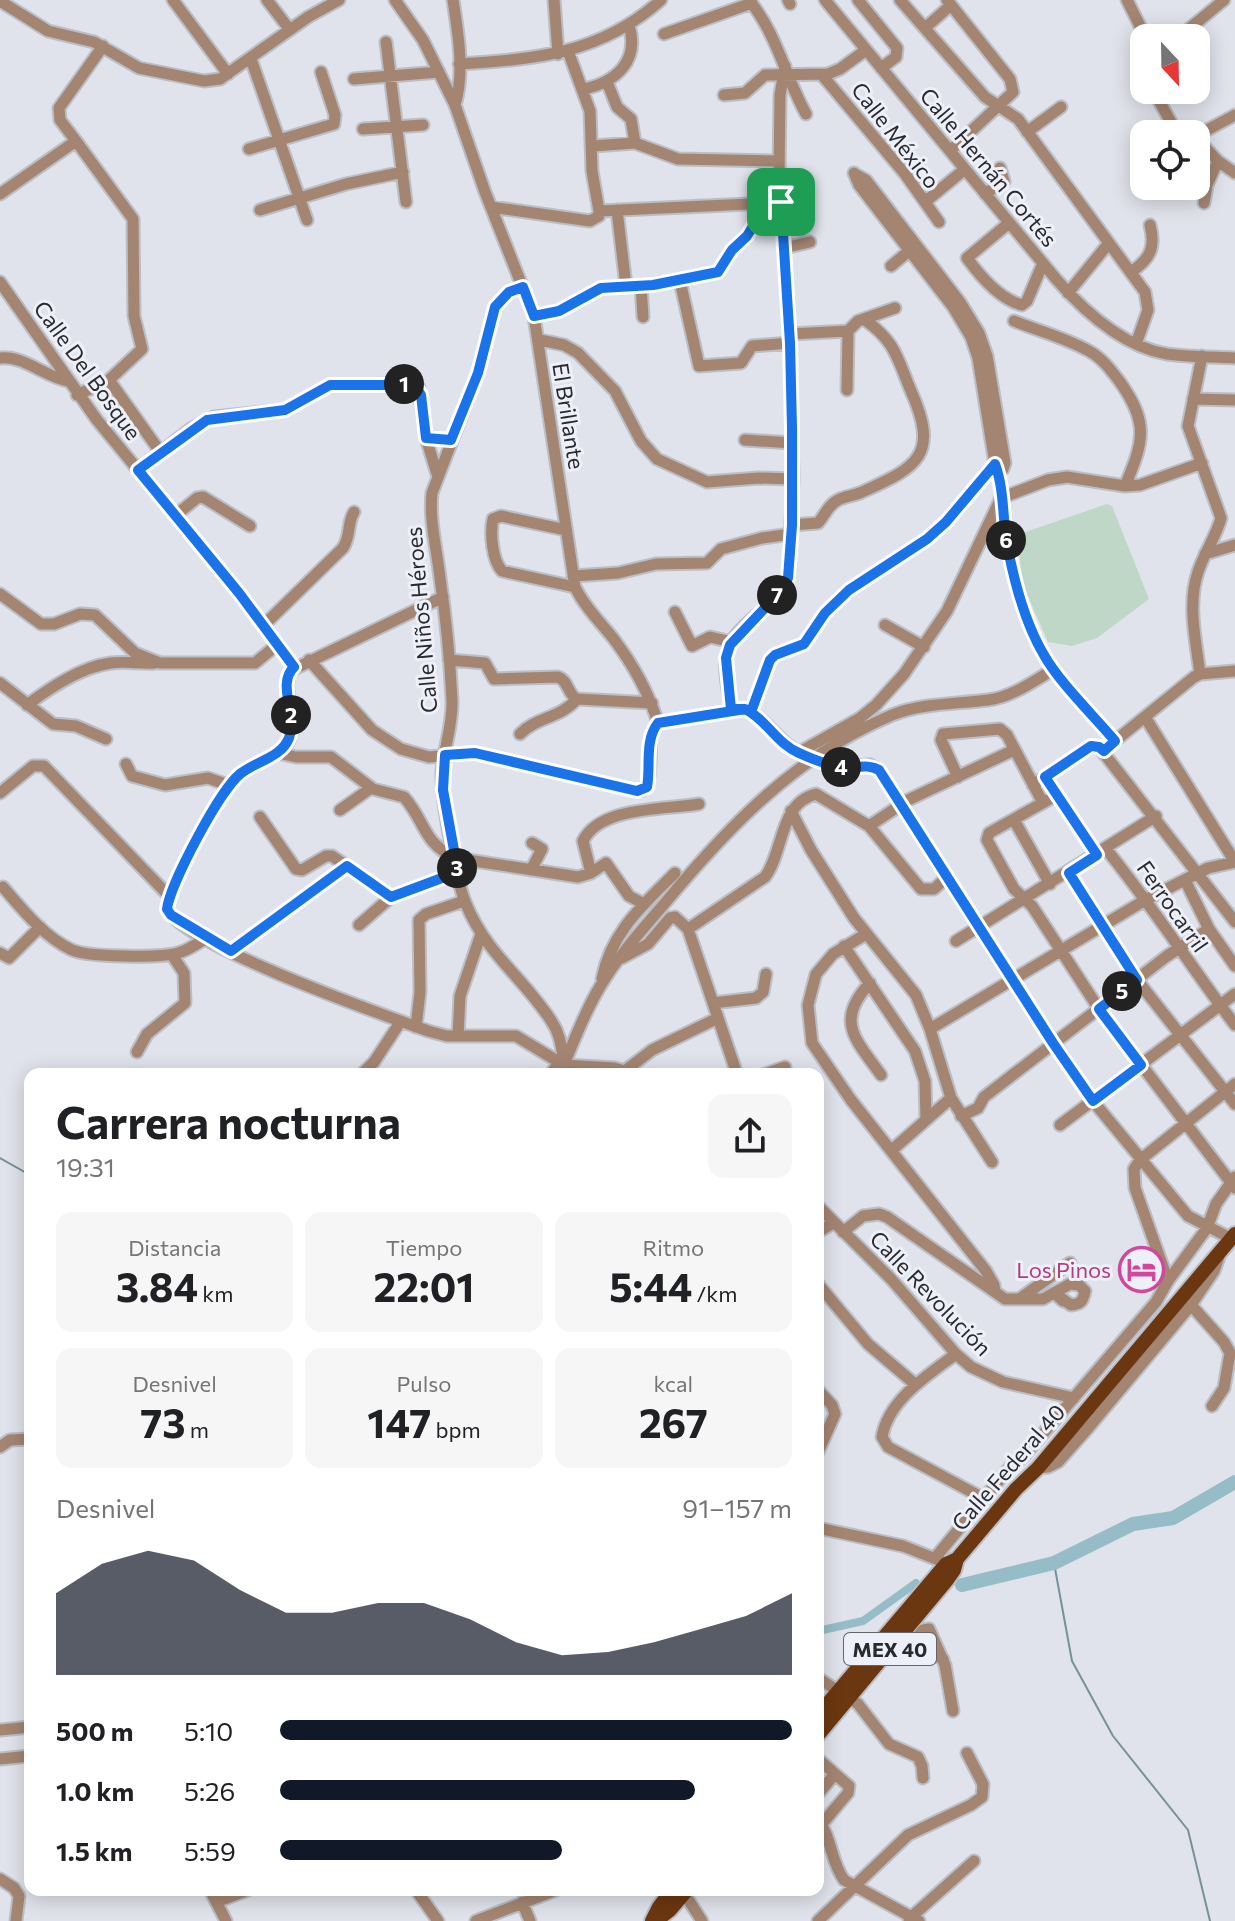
<!DOCTYPE html>
<html lang="es">
<meta charset="utf-8">
<style>
body{margin:0;font-family:Commissioner,sans-serif;background:#f6f6f6;color:#202124;height:100vh;display:flex;flex-direction:column;font-size:30px;white-space:nowrap}
*{box-sizing:border-box;margin:0}
p{font-size:26px;color:#757577}
.icon{flex:none;width:44px;height:44px;fill:none;stroke:currentColor;stroke-width:2;stroke-linecap:round;stroke-linejoin:round}
.map{position:relative;flex:1;overflow:hidden}
.sheet{position:absolute;left:24px;top:1068px;width:800px;height:828px;display:flex;flex-direction:column;background:#fff;border-radius:16px;box-shadow:0 4px 20px #0003}
.sheet>*{flex:none}
.needle{width:52px;rotate:158deg}
.tools{position:absolute;left:1130px;top:24px;display:grid;gap:16px}
.tools a{display:grid;place-items:center;width:80px;height:80px;border-radius:16px;background:#fff;box-shadow:0 4px 20px #0003;font-size:40px}
.pin{position:absolute;display:grid;place-items:center;width:68px;height:68px;color:#fff;margin:-34px;border-radius:16px;box-shadow:0 4px 12px #0006}
.km{position:absolute;width:40px;height:40px;margin:-20px;border-radius:50%;background:#222;color:#fff;font-size:22px;line-height:40px;text-align:center}
.round{display:grid;place-items:center;flex:none;width:84px;height:84px;border-radius:16px;background:#f6f6f6}
.summary{display:flex;align-items:center;justify-content:space-between;height:136px;padding:0 32px}
h1{font-size:44px;font-weight:700;line-height:60px}
.stats{display:grid;grid-template-columns:repeat(3,1fr);gap:12px;height:136px;padding:8px 32px}
.stats div{display:grid;align-content:center;border-radius:16px;background:#f6f6f6;text-align:center}
.stats b{font-size:40px;font-weight:700}
.stats small{font-size:22px;font-weight:400}
.stats p{font-size:22px}
.chart{height:224px;padding:16px 32px}
.chart p{display:flex;justify-content:space-between}
.chart svg{width:100%;height:144px;margin-top:8px;fill:#111827;opacity:.7}
ul{padding:0 32px;list-style:none;font-size:26px}
li{display:grid;grid-template-columns:128px 96px 1fr;align-items:center;height:60px}
li i{height:20px;border-radius:10px;background:#111827}
.map>svg:first-child{display:block}
</style>
<div class="map">
<svg width="1235" height="1921" viewBox="0 0 1235 1921">
<rect width="100%" height="100%" fill="#e0e3eb"/>
<path fill="#bed7c6" d="M1107 504 1112 506 1149 599 1097 638 1072 646 1048 642 1023 585 1017 535Z"/>
<g fill="none" stroke-linecap="round" stroke-linejoin="round">
<path stroke="#759199" stroke-width="2" d="M0 1158 30 1175
M1054 1563 1072 1661 1113 1736 1188 1830 1210 1921"/>
<path stroke="#96bdc7" stroke-width="8" d="M818 1631 863 1621 916 1583"/>
<path stroke="#96bdc7" stroke-width="14" d="M962 1585 1054 1563 1133 1524 1173 1518 1235 1482"/>
<defs>
<path id="minor" d="M173 0 228 74
M267 0 290 30
M395 0 423 40 455 105 485 192 534 316 575 587C584 606 600 622 613 638 632 663 649 694 658 723
M453 0C458 33 465 72 455 105
M554 0 558 54
M749 0C777 34 785 76 806 114
M788 0 790 4
M825 0 1056 279C1084 311 1123 347 1167 354 1189 357 1213 357 1235 358
M858 0 897 48 896 57 881 68
M900 0 985 97 1018 119 1145 292 1148 310 1136 344
M947 0 1010 79 1013 92 950 151
M1127 0 1146 38
M0 1 48 31 94 42 139 68 204 81 220 79 308 17 339 0
M925 28 951 5
M664 34 752 3
M1178 38 1224 0
M386 42 406 202
M568 51 590 111 592 171 599 211
M1144 57 1141 65 1144 73
M251 59 307 220
M459 64C536 59 601 54 661 0
M822 75 905 174 939 222
M354 79 439 72
M607 82 617 107 631 119 635 143
M584 89C616 82 640 61 629 25
M1153 90 1172 124 1182 134
M724 95 745 93 765 75 828 74 840 69 866 50
M363 129 423 125
M1027 132 1061 107
M1196 136 1235 115
M1196 138 1218 161 1235 173
M76 141 133 219 134 316 142 349 109 380 77 395
M593 146 635 143 678 159 779 161
M249 149 334 124 335 115 321 72
M854 173 859 185 953 307 971 337 978 358 995 464C1005 491 1002 521 1008 550 1015 585 1025 624 1044 655 1059 682 1094 716 1115 741
M855 174 866 180 960 302 979 333 987 356 1005 463 1003 469
M0 194 76 141 60 120 59 108 103 46
M985 194 1004 181 1000 168
M924 199 930 198 965 169
M1204 203 1207 185 1218 161
M491 207 590 221 599 216V211
M260 210 346 184 403 172
M617 210 626 286
M599 211 770 203
M1009 223 967 258C980 276 999 299 1022 305L1027 301 1043 263
M784 248 810 242
M891 266 915 246
M1131 272C1150 259 1156 248 1150 225
M680 281 699 366 741 363 752 346 790 343
M0 282 97 420 239 593 294 667
M641 285 643 317
M523 287 509 292 495 307 478 373 432 493C429 521 437 550 440 578 446 618 450 659 452 700 453 725 444 747 442 772 441 797 456 881 466 904 487 955 524 978 552 1022 563 1038 561 1056 567 1074
M1068 293 1109 243
M534 316 559 311 601 288 653 285 718 272 732 250 747 236 767 203
M1014 321C1039 331 1066 338 1089 351 1102 358 1111 370 1120 382 1149 423 1144 441 1125 486
M790 334 848 331 858 321 895 308
M540 340 564 345 578 353 615 391 641 441 657 459 707 482 759 478 793 479
M0 358C23 355 45 377 68 381
M109 380 161 453
M847 390 848 331
M1193 399 1235 400
M745 440 792 443
M138 470 191 429 214 417 285 410 330 385 411 384 419 388 426 438 437 474
M176 515 197 498 203 497 250 526
M792 525 818 523C825 515 828 505 838 500 845 496 854 496 862 492 919 467 939 454 911 391 897 358 896 342 865 320
M566 530 501 516 493 519C490 533 492 560 502 571L575 587
M1205 554 1235 545
M573 576 618 573 656 564 707 563 721 549 762 538 791 534
M0 594 41 624H54L80 614 95 615 135 653 160 663H255L278 644
M443 597 290 671C281 694 301 721 287 744 277 759 254 762 240 774 220 790 170 884 167 909 186 946 381 1014 428 1031L447 1036H516L564 1065 614 1068 634 1074
M675 612 692 646 710 637 732 642
M264 625 343 548C351 536 347 523 354 512
M885 625 924 647
M309 660 372 730 401 749 429 757 475 753 637 791 643 790C657 772 643 743 658 723
M449 660 485 663 494 679 558 677C569 681 567 694 577 699L652 703
M1200 674C1196 641 1187 604 1198 572 1204 553 1216 537 1221 518L1188 426 1202 356
M0 683 53 724 76 726 106 739
M27 705C51 687 81 667 111 663 125 661 141 664 155 663
M731 709C729 692 723 670 727 653 735 620 785 606 789 569L793 479 790 343 779 177 780 95 785 66
M751 712 770 660 775 655 804 644 825 613 849 590 927 539 946 522 991 468 995 464 1005 463
M658 723 745 709C768 719 780 745 804 755
M520 734C536 717 561 718 577 699
M1110 745 1194 677 1200 674 1235 671
M278 753 296 757H331L373 789 404 797C426 822 422 842 455 858L578 877 591 873 606 863 629 896 644 904
M798 753 860 718 876 705 904 674 947 611 1001 498 1048 480 1067 477 1125 486 1140 485 1202 463
M823 762 840 767 870 765 879 770 1012 980 1093 1101 1188 1216 1230 1238
M126 764 132 776 165 785 208 778 228 785
M958 777 941 740 943 734 1000 729 1007 735 1043 803
M1045 777 1097 855
M1033 785 1091 746 1099 747 1235 922
M0 793 33 766H44L170 897
M1057 795 989 833 987 840 1014 889 1032 906 1099 1009 1235 1188
M340 810 371 788
M791 811 811 850 854 918 916 995 930 1029 951 1098 992 1162
M260 817 296 869 302 870 326 856H332L391 897
M1014 820 1050 884
M869 826 908 800 1014 750
M1106 849C1152 905 1191 967 1235 1025
M531 870 542 849 532 843
M591 873 583 841C600 806 665 810 699 804
M1069 873 1137 980 1235 1104
M1185 880 1209 929 1235 966
M3 887C22 909 44 937 72 950 87 957 161 958 178 953 189 950 197 944 206 938
M359 925 391 897 458 872
M688 929 765 877C784 852 779 803 816 794L869 826 921 889H934L946 878
M866 934 833 954 816 974 808 1005 812 1043 851 1100 986 1271 994 1285 995 1292
M956 941 1156 816
M844 946 915 1051 925 1081 926 1119
M231 951 347 866
M0 953 9 958 40 927
M622 958 648 944 670 918 675 917 688 929 737 1074
M602 979C611 932 643 905 675 873
M870 983C834 1021 856 1040 881 1075
M713 1003 756 998 763 992 766 974
M416 1027 420 992 419 920 426 914 464 901
M930 1029 1147 899 1208 868 1235 862 1145 717
M458 1036 460 996 481 934
M137 1052 147 1034 185 1003 184 973 172 955
M565 1062C576 1036 586 1009 601 985 618 956 643 929 665 903 730 825 797 755 892 715 922 703 957 704 988 700 1012 697 1034 681 1054 669
M626 1070 652 1050 718 1018
M362 1074 374 1062 401 1021
M551 1074 555 1068 564 1065
M765 1074 785 1067
M961 1116 978 1108 984 1097 1167 956 1209 929
M1060 1125 1235 994
M892 1150 951 1098
M818 1206 892 1280 956 1354 971 1367 1003 1382 1074 1398
M818 1232 833 1223
M843 1232 863 1216 879 1214 887 1217 1005 1299H1043L1070 1284 1079 1285 1085 1291C1083 1301 1081 1304 1071 1305L1054 1293 1063 1301
M1168 1281 1135 1188 1134 1169 1140 1160 1235 1084
M818 1284 868 1344 916 1385
M1019 1299 1070 1263
M1191 1305 1224 1342 1230 1353 1224 1388 1212 1406
M956 1354C928 1375 888 1400 882 1437L888 1447 983 1498
M818 1390 832 1405 835 1414 818 1452
M0 1447 10 1440 30 1439
M1038 1468 1048 1467 1058 1462 1089 1427 1191 1305 1214 1271 1219 1257
M818 1528 903 1546 941 1561
M935 1558 1010 1467 1023 1457 1156 1302 1168 1281 1207 1228 1216 1204 1235 1177
M907 1643 943 1659
M911 1645 923 1630 929 1629 945 1665 953 1711
M818 1678 858 1704 889 1744 918 1757 922 1766 923 1778
M0 1730 30 1727
M0 1759 30 1756
M818 1759 849 1786 848 1793 822 1824
M818 1794 835 1774
M818 1820C832 1838 831 1862 844 1880L919 1921
M0 1879 14 1888 19 1896 16 1921
M210 1890 226 1921
M416 1890 438 1921
M682 1890 702 1921
M216 1902 248 1890
M522 1902 530 1921
M909 1919 974 1861
M476 1921 556 1890
M818 1921 908 1835 971 1805 982 1797 983 1784 967 1753"/>
<path id="major" d="M818 1715 946 1564 957 1559 1016 1489 1038 1468 1235 1234
M818 1735 947 1580 954 1570 957 1559
M652 1921 659 1907 672 1890
M656 1921 670 1910 687 1890"/>
</defs>
<use href="#minor" stroke="#bbbec5" stroke-width="15"/>
<use href="#major" stroke="#bbbec5" stroke-width="18"/>
<use href="#minor" stroke="#a48572" stroke-width="11"/>
<use href="#major" stroke="#6b3710" stroke-width="14"/>
<defs>
<path id="minor-bridge" d="M805 755 823 762"/>
</defs>
<use href="#minor-bridge" stroke="#bbbec5" stroke-width="15" stroke-linecap="butt"/>
<use href="#minor-bridge" stroke="#a48572" stroke-width="11"/>
</g>
<g fill="none" stroke-linecap="round" stroke-linejoin="round">
<defs>
<path id="route" d="M781 202 767 203 747 236 732 250 718 272 653 285 601 288 559 311 534 316 523 287 509 292 495 307 478 373 451 440 426 438 421 395 415 385H330L285 410 207 420 138 470 239 593 294 667C276 684 298 716 289 738 281 758 256 761 240 774 220 790 170 884 167 909L171 915 231 951 347 866 391 897 458 872 443 790 445 755 475 753 637 791 647 787C651 766 644 741 658 723L745 709C766 719 777 744 799 753 812 759 827 765 842 767 855 769 866 763 879 770L1053 1043 1093 1101 1141 1065 1099 1009 1137 980 1069 873 1097 855 1045 777 1091 746 1099 747 1104 751 1115 741C1094 716 1059 682 1044 655 1025 623 1015 585 1008 549 1002 521 1005 491 995 464L946 522 927 539 849 590 825 613 804 644 775 655 770 660 751 712 745 709H731L726 658 730 645 780 592 788 578 792 525V428L790 343 781 202"/>
</defs>
<use href="#route" stroke="#fff" stroke-width="16"/>
<use href="#route" stroke="#1a73e8" stroke-width="10"/>
</g>
<defs>
<symbol id="hotel-ring" viewBox="-11 -11 22 22"><circle r="9.5" fill="#edf0f8" stroke="#d1479c" stroke-width="1.5"/><path d="M-6-4.5h1.5V1H6V5H4.5V3h-9V5H-6ZM-4 0a1.8 1.8 0 1 1 3.6 0ZM.5 0V-2.5h3Q6-2.5 6 0Z" fill="#d1479c"/></symbol>
</defs>
<g fill-rule="evenodd">
<use href="#hotel-ring" x="1116" y="1244" width="51" height="51"/>
</g>
<g text-anchor="middle" dominant-baseline="central" stroke-width="6" stroke-linejoin="round" paint-order="stroke">
<rect fill="#edf0f8" stroke="#63656a" stroke-width="2" x="844" y="1633" width="92" height="32" rx="6"/>
<g font-size="20" font-weight="bold" fill="#282a2d">
<text x="890" y="1649">MEX 40</text>
</g>
<g font-size="22" fill="#282a2d" stroke="#edf0f8">
<text transform="translate(896 135) rotate(52)">Calle México</text>
<text transform="translate(989 167) rotate(50)">Calle Hernán Cortés</text>
<text transform="translate(88 370) rotate(54)">Calle Del Bosque</text>
<text transform="translate(569 416) rotate(81)">El Brillante</text>
<text transform="translate(421 620) rotate(-95)">Calle Niños Héroes</text>
<text transform="translate(1173 906) rotate(55)">Ferrocarril</text>
<text transform="translate(931 1293) rotate(46)">Calle Revolución</text>
<text transform="translate(1008 1467) rotate(-49)">Calle Federal 40</text>
</g>
<g font-size="22" fill="#b23c85" stroke="#edf0f8" text-anchor="end">
<text x="1111" y="1269">Los Pinos</text>
</g>
</g>
</svg>
<div class="tools">
<a><svg class="needle" viewBox="-14 -14 28 28"><path d="M0-13l5 13h-10z" fill="#e53935"/><path d="M0 13l5-13h-10z" fill="#757577"/></svg></a>
<a><svg class="icon" aria-label="locate" viewBox="0 0 24 24"><circle cx="12" cy="12" r="6"/><path d="M12 2v4M12 18v4M2 12h4M18 12h4"/></svg></a>
</div>
<div class="pin" style="left:781px;top:202px;background:#1e9e55"><svg class="icon" aria-label="arrive" viewBox="0 0 24 24"><path d="M6 21V4h12l-3 4 3 4H6"/></svg></div>
<b class="km" style="left:404px;top:384px">1</b>
<b class="km" style="left:291px;top:715px">2</b>
<b class="km" style="left:457px;top:868px">3</b>
<b class="km" style="left:841px;top:767px">4</b>
<b class="km" style="left:1122px;top:991px">5</b>
<b class="km" style="left:1006px;top:540px">6</b>
<b class="km" style="left:777px;top:595px">7</b>
<section class="sheet">
<div class="summary"><div><h1>Carrera nocturna</h1><p>19:31</p></div><a class="round"><svg class="icon" aria-label="share" viewBox="0 0 24 24"><path d="M12 15V3M7 8l5-5 5 5M5 13v7h14v-7"/></svg></a></div>
<div class="stats">
<div><p>Distancia</p><b>3.84<small> km</small></b></div>
<div><p>Tiempo</p><b>22:01</b></div>
<div><p>Ritmo</p><b>5:44<small> /km</small></b></div>
</div>
<div class="stats">
<div><p>Desnivel</p><b>73<small> m</small></b></div>
<div><p>Pulso</p><b>147<small> bpm</small></b></div>
<div><p>kcal</p><b>267</b></div>
</div>
<div class="chart"><p><span>Desnivel</span>91–157 m</p>
<svg viewBox="0 0 160 44" preserveAspectRatio="none"><path d="M0 44V19L10 10L20 6L30 9L40 18L50 25L60 25L70 22L80 22L90 27L100 34L110 38L120 37L130 34L140 30L150 26L160 19V44z"/></svg>
</div>
<ul>
<li><b>500 m</b>5:10<i style="width:100%"></i></li>
<li><b>1.0 km</b>5:26<i style="width:81%"></i></li>
<li><b>1.5 km</b>5:59<i style="width:55%"></i></li>
</ul>
</section>
</div>
